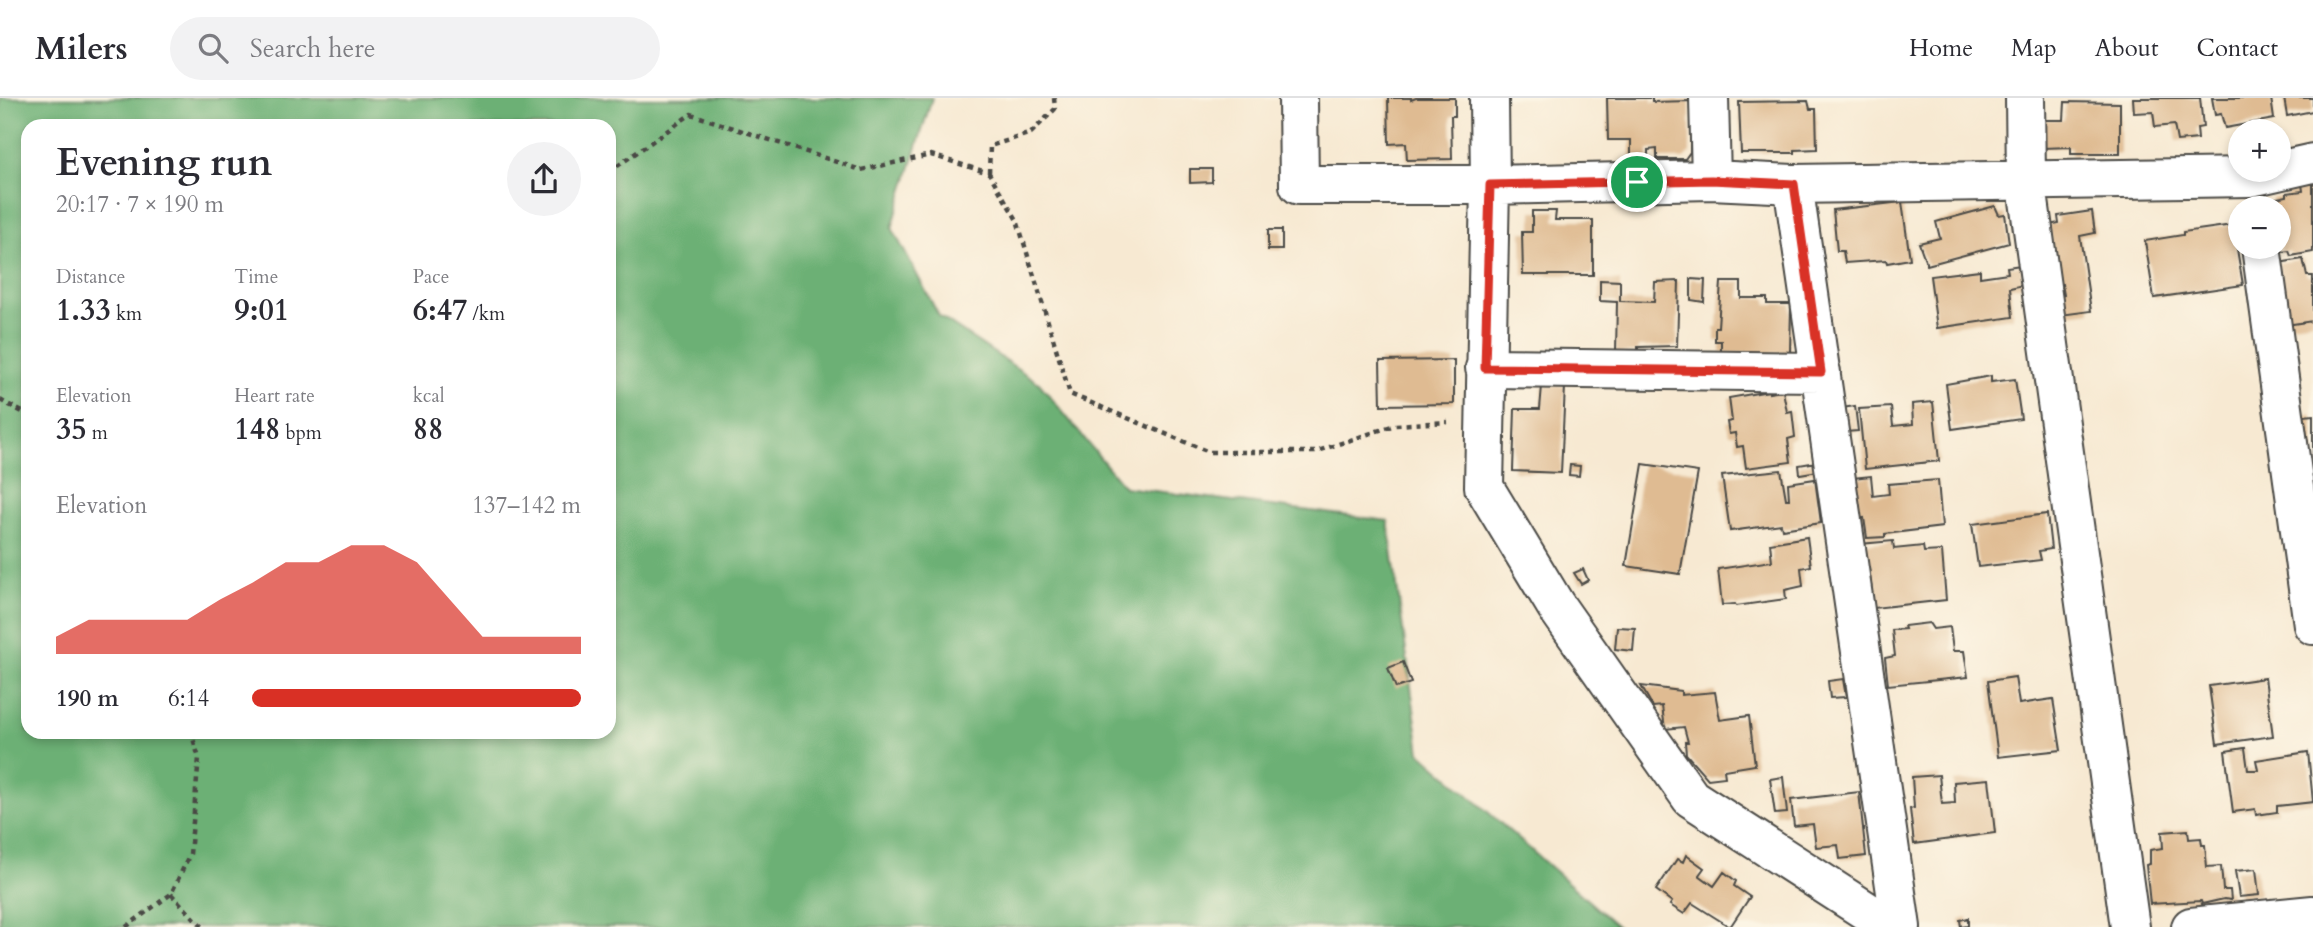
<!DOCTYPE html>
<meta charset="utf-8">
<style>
body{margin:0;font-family:Cardo,serif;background:#f2f2f3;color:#2b2b33;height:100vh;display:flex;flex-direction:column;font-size:26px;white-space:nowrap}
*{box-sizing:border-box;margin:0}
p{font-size:23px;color:#7c7c81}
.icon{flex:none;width:38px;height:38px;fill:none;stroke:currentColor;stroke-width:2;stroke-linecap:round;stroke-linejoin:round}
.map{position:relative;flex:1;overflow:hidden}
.drawer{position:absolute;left:21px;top:21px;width:595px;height:620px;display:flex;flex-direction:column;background:#fff;border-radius:21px;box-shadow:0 4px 10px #0003}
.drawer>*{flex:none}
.controls{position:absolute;left:2228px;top:21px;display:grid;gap:14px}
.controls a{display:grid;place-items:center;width:63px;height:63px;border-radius:50%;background:#fff;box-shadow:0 4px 10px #0003;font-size:35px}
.pin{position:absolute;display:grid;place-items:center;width:60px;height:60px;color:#fff;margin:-30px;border:4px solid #fff;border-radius:50%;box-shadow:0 2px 7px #0007}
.round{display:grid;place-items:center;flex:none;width:74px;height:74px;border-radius:37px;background:#f2f2f3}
.summary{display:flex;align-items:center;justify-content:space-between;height:119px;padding:0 35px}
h1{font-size:38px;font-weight:600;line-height:52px}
.stats{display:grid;grid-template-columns:repeat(3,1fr);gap:10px;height:119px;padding:7px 35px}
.stats div{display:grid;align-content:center}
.stats b{font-size:30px;font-weight:600}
.stats small{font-size:19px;font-weight:400}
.stats p{font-size:19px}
.chart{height:196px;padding:14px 35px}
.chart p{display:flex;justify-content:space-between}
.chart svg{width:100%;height:126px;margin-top:7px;fill:#d93025;opacity:.7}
ul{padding:0 35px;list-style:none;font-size:23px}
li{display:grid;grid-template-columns:112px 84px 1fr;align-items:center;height:52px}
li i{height:18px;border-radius:9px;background:#d93025}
header{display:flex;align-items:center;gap:42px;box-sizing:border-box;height:98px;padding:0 35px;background:#fff;border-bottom:2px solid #e1e1e2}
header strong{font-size:33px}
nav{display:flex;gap:38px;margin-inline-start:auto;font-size:24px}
.search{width:490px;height:63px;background:#f2f2f3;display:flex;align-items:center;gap:18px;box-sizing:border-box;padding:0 24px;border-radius:38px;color:#7c7c81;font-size:26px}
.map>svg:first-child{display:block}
</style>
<header>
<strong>Milers</strong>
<div class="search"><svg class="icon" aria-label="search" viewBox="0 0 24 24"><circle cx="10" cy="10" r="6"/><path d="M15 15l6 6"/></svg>Search here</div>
<nav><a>Home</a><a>Map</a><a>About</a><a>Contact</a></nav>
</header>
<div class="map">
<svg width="2313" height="829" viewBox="0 0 2313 829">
<rect width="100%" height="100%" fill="#fcf5e5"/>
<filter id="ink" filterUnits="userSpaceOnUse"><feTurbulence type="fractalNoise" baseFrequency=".0143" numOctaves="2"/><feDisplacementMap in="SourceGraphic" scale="14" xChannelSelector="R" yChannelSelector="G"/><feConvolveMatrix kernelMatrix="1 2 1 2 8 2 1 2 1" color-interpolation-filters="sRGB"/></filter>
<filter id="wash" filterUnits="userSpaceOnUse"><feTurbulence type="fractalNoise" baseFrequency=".00686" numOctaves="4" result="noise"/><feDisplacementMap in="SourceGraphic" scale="28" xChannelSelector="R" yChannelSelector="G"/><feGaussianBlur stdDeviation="1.57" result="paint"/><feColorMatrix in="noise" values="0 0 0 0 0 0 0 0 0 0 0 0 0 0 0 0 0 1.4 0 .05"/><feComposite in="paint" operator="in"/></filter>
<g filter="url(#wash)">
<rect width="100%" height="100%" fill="#f7e9d2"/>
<path fill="#6cb074" stroke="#4c6e50" stroke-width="2" fill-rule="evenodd" d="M0 0H932L892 130 939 218 1039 285 1124 389 1388 423 1420 654 1618 829H0ZM28 28H609V634H28Z"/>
<g id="blocks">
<path fill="#dfbb92" d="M1388 0H1411V2L1416 0H1455V18H1451L1452 61 1407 62 1406 45 1389 46Z
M1607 0H1652V4L1690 3V54L1685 61H1657V51L1648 52V61L1631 62V42H1608Z
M2133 0H2200L2203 29 2197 30 2198 41 2177 43 2174 27 2155 29 2153 14 2134 15Z
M2212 0H2271L2274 21 2225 30 2221 16 2215 17Z
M2284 0H2313V13L2287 18Z
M1808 3 1810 11H1816L1817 51 1795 52V55H1741L1739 4Z
M2065 4 2120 5V56H2071V49L2042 50V22H2064Z
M1190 71H1212V84L1190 85Z
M2313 85V154L2291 158 2289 153 2281 154 2278 110H2274L2272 101 2287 98V95L2303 93 2302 86Z
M1902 104 1910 161 1887 165 1886 162 1845 165 1843 153H1837L1833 112Z
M1995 108 1999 117 2005 116 2009 145 1927 167 1919 145 1940 140 1936 124Z
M1532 113H1556L1555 122H1593V177H1523L1522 134H1532Z
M2092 113 2095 135 2080 138 2091 213 2061 217 2058 199 2064 197 2062 186H2058L2049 127 2059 125 2058 118Z
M2233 127 2243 187 2154 200 2145 143 2183 137V134Z
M1268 132H1282V152H1268Z
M2303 161 2307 178H2313V223L2286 227 2278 165Z
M2021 167 2023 187 2010 190 2013 219 1937 230 1930 178 1980 172V179L2008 175 2007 169Z
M1691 181 1705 182 1704 204 1691 202Z
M1600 182 1620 183V203L1654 204 1655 184 1679 183 1677 248 1638 249V254L1616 255 1617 204 1600 203Z
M1721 184H1741V200H1767V206H1791L1790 255H1721V243H1715V229H1718Z
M1454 262V306L1381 307 1380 263Z
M1991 278V284L2015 281 2021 321 1952 331 1946 286Z
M1542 288H1565L1561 375 1513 373 1515 311H1540Z
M1769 293V295L1783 293 1787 314 1792 313 1795 339 1788 341 1791 364 1746 370 1743 348 1737 349 1735 335 1729 336 1727 324 1732 323 1729 300Z
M1933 304 1939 363 1865 371 1859 311 1891 309 1893 328 1913 326 1912 306Z
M1855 308 1858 333 1845 334 1842 310Z
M2313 317V371H2311L2304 318Z
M1817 364 1818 373 1800 376 1799 367Z
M1643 366 1698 374 1680 476 1626 468Z
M1570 367 1580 368 1579 378 1569 377Z
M1781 372 1786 401H1789L1788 385 1815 381 1821 425 1782 431 1781 426 1730 433 1722 378Z
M1871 378 1873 398 1889 396 1888 386 1938 382 1942 429 1885 436V439L1867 440 1864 420 1857 421 1853 380Z
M2047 416 2051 451 2039 453 2041 462 1978 469 1972 426Z
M1807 439 1811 468 1801 470 1803 488 1785 492 1786 501 1736 508 1735 506 1722 507 1718 471 1772 463 1770 445Z
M1893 443 1894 451 1923 448 1924 454 1942 453 1946 502 1874 510 1869 470H1864L1860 446Z
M1583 471 1588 482 1581 486 1574 475Z
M1929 525 1933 531 1950 529 1953 553H1964L1968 579 1888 587 1885 560 1895 558 1892 532 1905 531 1904 528Z
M1617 529 1635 530 1633 553 1615 551Z
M1403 564 1411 585 1396 590 1388 570Z
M2015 579 2019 606 2053 601 2061 652 1998 659 1988 583Z
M2265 580 2273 638 2217 646 2209 588Z
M1843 581 1846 599 1830 600 1828 583Z
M1641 588 1681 593V597L1715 594 1720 622 1749 618 1755 667 1724 672 1725 679 1708 681 1686 656 1685 644H1688L1684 629 1665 631 1662 608 1653 609Z
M2245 650 2248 672H2258L2256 662 2308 654 2313 704 2277 708V714L2256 717 2255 711 2233 714 2225 653Z
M1939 677 1942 706 1955 705 1954 684 1989 681 1995 735 1914 746 1910 711 1914 710 1912 679Z
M1783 679 1787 715 1775 716 1770 681Z
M1859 694 1866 758 1840 761 1838 747 1816 749 1813 726 1794 728 1791 702Z
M2188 732 2189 741 2201 740 2202 747H2205L2207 769 2221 768 2223 792H2230L2231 802 2224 801 2202 806 2201 803 2150 806 2146 767 2150 766V752L2163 750 2162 734Z
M1686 757 1704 770 1699 777 1714 788 1724 774 1736 783 1734 788 1750 799 1730 829 1692 805 1684 816 1670 807 1672 804 1656 792 1677 761 1683 764Z
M2256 771 2259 797 2239 799 2235 773Z
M1968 820V828L1961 829 1960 822Z"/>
</g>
</g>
<g filter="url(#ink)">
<use href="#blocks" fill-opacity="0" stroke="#4a4844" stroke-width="2"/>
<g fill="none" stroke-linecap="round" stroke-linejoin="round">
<defs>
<path id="minor" d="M1298 0 1299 87H1490L1711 82 1793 86 2251 79 2313 65
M1489 0 1490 87 1484 389 1556 508 1691 700 1891 829
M1709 0 1711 82
M2025 0 2026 81 2130 829
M1793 86 1901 829
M2261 149 2313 527
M1485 270 1821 274
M2191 829 2313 817"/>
</defs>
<use href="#minor" stroke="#4a4844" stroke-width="42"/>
<path stroke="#4a4844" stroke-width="4.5" stroke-dasharray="5 5" stroke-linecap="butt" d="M609 74 691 16 861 72 931 57 989 75 1017 122 1070 296 1209 354H1315L1395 327 1448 324
M989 75 990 48 1031 35 1055 11 1054 0
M0 302 28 317
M171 796 203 829
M126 829 171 796 190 756 199 660 191 634"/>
<use href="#minor" stroke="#fff" stroke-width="38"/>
</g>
</g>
<g fill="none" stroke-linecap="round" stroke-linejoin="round" filter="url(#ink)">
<defs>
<path id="route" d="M1711 82 1794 86 1821 274 1485 270 1490 87Z"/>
</defs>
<use href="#route" stroke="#fff" stroke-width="14"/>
<use href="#route" stroke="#d93025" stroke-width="9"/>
</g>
</svg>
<div class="controls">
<a>+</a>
<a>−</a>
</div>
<div class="pin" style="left:1637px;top:84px;background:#1e9e55"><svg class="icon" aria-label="arrive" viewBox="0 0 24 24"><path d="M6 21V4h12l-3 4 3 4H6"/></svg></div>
<section class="drawer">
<div class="summary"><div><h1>Evening run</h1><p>20:17 · 7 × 190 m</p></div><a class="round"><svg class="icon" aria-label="share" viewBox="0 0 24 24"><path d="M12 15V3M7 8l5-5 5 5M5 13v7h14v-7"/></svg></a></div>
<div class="stats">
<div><p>Distance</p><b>1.33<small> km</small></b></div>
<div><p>Time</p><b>9:01</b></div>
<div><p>Pace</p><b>6:47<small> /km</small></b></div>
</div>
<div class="stats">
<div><p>Elevation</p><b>35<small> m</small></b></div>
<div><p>Heart rate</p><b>148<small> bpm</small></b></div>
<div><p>kcal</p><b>88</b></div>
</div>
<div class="chart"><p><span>Elevation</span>137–142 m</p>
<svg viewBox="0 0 160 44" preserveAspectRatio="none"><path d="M0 44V38L10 32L20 32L30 32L40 32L50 25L60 19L70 12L80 12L90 6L100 6L110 12L120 25L130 38L140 38L150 38L160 38V44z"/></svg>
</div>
<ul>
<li><b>190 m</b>6:14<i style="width:100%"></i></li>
</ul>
</section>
</div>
